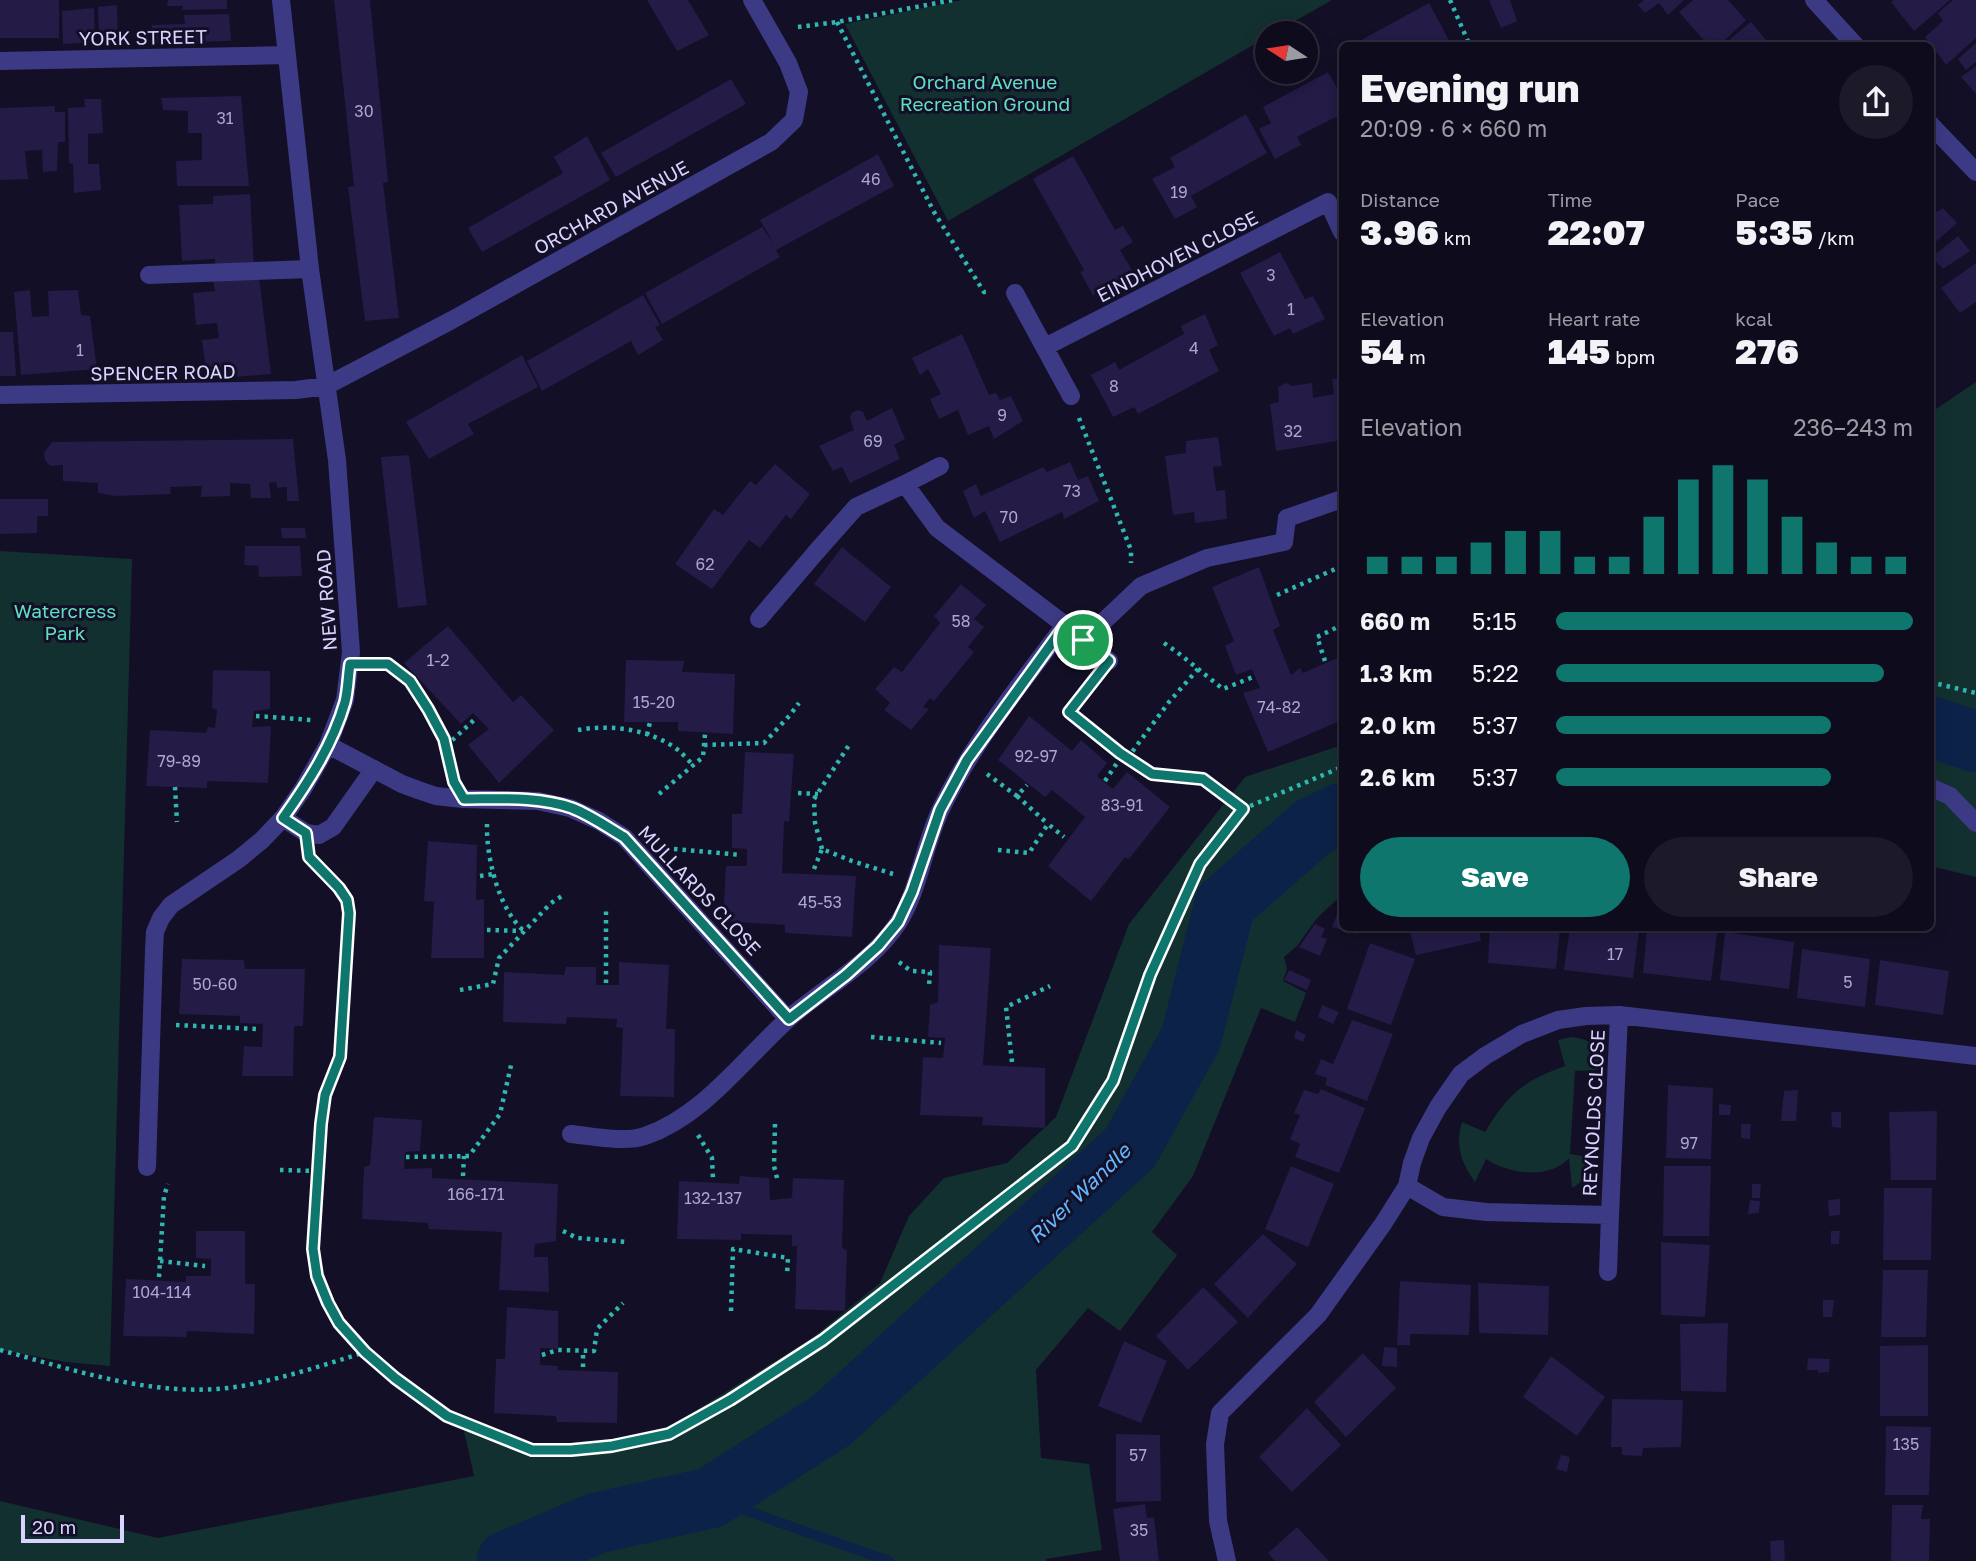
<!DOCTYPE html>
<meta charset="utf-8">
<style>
body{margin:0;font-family:"Golos Text",sans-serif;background:#1c1929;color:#f1f3f6;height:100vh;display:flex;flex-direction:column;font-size:26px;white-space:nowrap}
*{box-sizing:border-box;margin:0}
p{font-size:23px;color:#9b9ba3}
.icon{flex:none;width:38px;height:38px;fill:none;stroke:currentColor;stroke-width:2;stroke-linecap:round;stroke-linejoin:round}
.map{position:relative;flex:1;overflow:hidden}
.side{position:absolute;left:1339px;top:42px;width:595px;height:889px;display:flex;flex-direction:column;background:#0e0b1c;border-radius:10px;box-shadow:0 4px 18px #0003,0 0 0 2px #2e2b3b}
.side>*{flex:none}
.needle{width:46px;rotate:282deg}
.buttons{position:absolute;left:1255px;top:21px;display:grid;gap:14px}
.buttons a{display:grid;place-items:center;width:63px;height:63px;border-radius:50%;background:#0e0b1c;box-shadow:0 4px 18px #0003,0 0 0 2px #2e2b3b;font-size:35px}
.scale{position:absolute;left:21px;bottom:18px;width:103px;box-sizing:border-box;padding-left:7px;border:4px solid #d9d4ff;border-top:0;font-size:19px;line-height:24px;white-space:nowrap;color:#d9d4ff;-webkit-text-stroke:5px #130f26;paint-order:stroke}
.pin{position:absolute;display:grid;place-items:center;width:60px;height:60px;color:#fff;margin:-30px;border:4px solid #fff;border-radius:50%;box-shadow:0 2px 7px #0007}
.round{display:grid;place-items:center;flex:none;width:74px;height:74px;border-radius:37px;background:#1c1929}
.head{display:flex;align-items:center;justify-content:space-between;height:119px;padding:0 21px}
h1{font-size:38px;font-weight:800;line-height:52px}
.figures{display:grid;grid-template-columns:repeat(3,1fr);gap:10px;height:119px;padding:7px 21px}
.figures div{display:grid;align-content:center}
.figures b{font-size:35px;font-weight:800}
.figures small{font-size:19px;font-weight:400}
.figures p{font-size:19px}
.chart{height:196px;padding:14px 21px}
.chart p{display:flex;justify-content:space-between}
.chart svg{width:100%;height:126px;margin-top:7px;stroke:#0f766e;stroke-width:6}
.button{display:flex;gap:14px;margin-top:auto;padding:14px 21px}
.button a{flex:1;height:80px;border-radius:42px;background:#0f766e;color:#fff;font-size:28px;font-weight:800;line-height:80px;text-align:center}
.button a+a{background:#1c1929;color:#f1f3f6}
ul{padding:0 21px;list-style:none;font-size:23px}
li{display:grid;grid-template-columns:112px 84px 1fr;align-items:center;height:52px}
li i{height:18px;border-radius:9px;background:#0f766e}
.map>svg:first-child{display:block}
</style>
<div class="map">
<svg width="1976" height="1561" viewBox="0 0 1976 1561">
<rect width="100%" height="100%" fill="#130f26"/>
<path fill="#12302f" d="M962 0H1332L1274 33H1267V37L948 221 845 24Z
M1976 382V877L1930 866V413Z
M0 551 132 559 110 1366 66 1362 0 1350Z
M1342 745V895L1317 918 1297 946 1284 957 1287 969 1283 981 1306 993 1295 1022 1261 1008 1193 1176 1152 1232 1177 1255 1120 1331 1088 1308 1036 1370 1041 1458 1089 1464 1102 1550 1046 1559V1561H0V1501L158 1538 474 1476 464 1431 563 1450 650 1436 695 1411 812 1338 880 1283 909 1216 944 1178 1007 1163 1056 1117 1129 924 1245 777Z
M1571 1037C1592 1039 1602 1048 1600 1070L1575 1071 1570 1154 1595 1158C1591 1171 1585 1181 1572 1188L1569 1158C1550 1180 1508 1174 1486 1159L1475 1182C1461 1163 1455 1145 1462 1122L1485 1132C1508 1094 1523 1081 1565 1066L1558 1040Z"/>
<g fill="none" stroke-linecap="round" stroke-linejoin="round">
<path stroke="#0c2248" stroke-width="10" d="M710 1498 889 1561"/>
<path stroke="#0c2248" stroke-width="61" d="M1930 726 1976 742
M507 1561 597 1523 710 1498 832 1420 1130 1148 1191 1038 1225 904 1313 827 1342 813"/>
</g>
<path fill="#241b47" d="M0 0H59V38H0Z
M168 0H227V9L182 10 183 6H167Z
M334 0H370L388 182 383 183 399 318 365 321 348 187 354 186Z
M647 0H688L709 35 677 51Z
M1489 0H1510L1517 21 1501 28Z
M1644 0H1684L1668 15 1659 3 1645 13 1638 5Z
M1693 0H1728L1746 20 1720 45 1715 39 1708 45 1679 12Z
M1894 0H1950L1914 31 1891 2Z
M1953 0H1976V38L1946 65 1925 37 1943 21 1938 13Z
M1429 3 1451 44 1448 46H1366L1363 39Z
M117 5 118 42 99 43 98 7Z
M94 8 95 42 63 44 62 11Z
M229 14 231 41 153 43 152 25 185 24 184 15Z
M1751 22 1771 46H1737L1730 39Z
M1976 43V62L1966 70 1958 59Z
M1976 66V94L1961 77Z
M1328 72 1337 88 1342 86V120L1339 122 1336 117 1308 131 1297 137 1301 145 1275 159 1259 129 1271 123 1263 107Z
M731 79 746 104 616 177 601 153Z
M241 96 249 186H177L176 161 202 160V133H188V111L163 110 161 98Z
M84 99H101L103 133 88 134V164H99L101 190 74 193 73 164 69 163 68 108 85 107Z
M55 106V112H65V142H58L57 171 43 172 42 150 25 151 28 179 0 180V108Z
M1246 114 1267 153 1191 196 1197 207 1175 219 1152 179 1175 167 1170 158Z
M587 136 610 180 482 252 468 228 563 173 554 157Z
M878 154 894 186 776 250 780 257 662 324 645 293 762 227 774 244 760 220Z
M1073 156 1115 230 1123 226 1133 242 1120 250 1133 272 1093 295 1080 272 1084 270 1033 179Z
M250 194 254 267 216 270 215 259 182 261 179 205 213 204V196Z
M1943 208 1957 223 1930 247V211L1933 214Z
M1958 236 1970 251 1943 269 1932 257Z
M1280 252 1305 299 1313 296 1325 319 1293 334 1290 328 1274 336 1240 273Z
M1976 263V302L1960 313 1941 288Z
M259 277 271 374 223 378V368L206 371 202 340 219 338 217 323 196 325 193 293 215 291 213 281Z
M30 290 32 317 49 316 48 291 78 290 81 315 90 316 97 369 21 375 14 292Z
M643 295 660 325 655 327 663 340 638 355 631 341 542 391 527 361Z
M1205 314 1218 345 1209 350 1219 371 1138 414 1134 407 1113 417 1091 375 1115 362 1119 370 1184 334 1181 326Z
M0 332H13L16 376H0Z
M962 334 989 395 996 393 1000 400 1011 396 1023 421 994 439 989 426 968 435 958 410 939 419 930 399 941 394 928 369 920 375 912 358Z
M522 355 538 387 468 424 474 434 429 459 406 422Z
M1342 378V440L1276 451 1270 404 1279 402 1278 387 1284 384 1288 383 1291 386 1312 383 1313 398 1334 394 1332 379Z
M892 408 905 439 894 445 900 459 850 483 842 467 833 471 819 446 854 430 850 418 852 413 857 410 863 412 867 421Z
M1218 437 1222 466 1213 467 1216 491 1225 490 1227 519 1195 523 1194 512 1173 515 1165 456 1186 453V441Z
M293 439 299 501H287V487L277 488 276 482 269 483 271 498H251L250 484 230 483V496L201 497 202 486 170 487 171 494 116 496 98 493V483L63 481V465L50 466 45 460 44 453 52 442Z
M409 455 427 605 398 608 381 457Z
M1070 462 1078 480 1088 476 1099 501 1064 519 1062 512 1000 542 985 511 974 518 963 491 976 484 981 496 1043 467 1047 472Z
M775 464 810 494 791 519 786 515 760 548 749 540 712 589 675 564 714 509 723 515 750 481 756 485Z
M0 499H48V516H37V533L0 534Z
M281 528H305L306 538H282Z
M245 546H300L302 576 259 577 258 566 244 565Z
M842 547 891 587 865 622 814 584Z
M1259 567 1280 626 1273 630 1291 675 1300 668 1303 673 1342 656V720L1268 752 1243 693 1260 688 1252 669 1236 675 1225 646 1234 641 1212 587Z
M961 584 986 605 974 619 984 627 968 647 974 652 934 701 930 698 923 707 929 709 911 730 884 710 890 703 875 689 894 667 902 672 940 623 934 616Z
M448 626 513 702 521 695 554 730 499 783 468 745 489 729 473 713 461 724 404 663Z
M626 660 684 661 682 672 735 674 733 734 678 731V722H624Z
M213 670 270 671V709L254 711 252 727 271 726 268 783 207 781V788L146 786 150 730 206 733 208 727 215 728 217 710 212 708Z
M1029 716 1072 751 1081 740 1107 763 1097 776 1113 789 1127 772 1170 807 1129 859 1125 857 1091 901 1048 866 1085 817 1052 790 1045 797 998 760Z
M745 752 794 754 789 822 784 821 782 873 856 876 852 937 785 933V925L723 921 726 866H747V849L732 848V814H742Z
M428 841 477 845 476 900 484 899V958H431L434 902 424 901Z
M1337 914 1342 916V928H1359L1357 934 1332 927Z
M1315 924 1325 929 1321 937 1327 939 1320 956 1299 947Z
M1409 928H1479L1481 941 1416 955Z
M1490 928H1560L1556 969 1488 963Z
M1570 928H1625L1639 929 1633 978 1564 970Z
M1647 928H1677L1717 933 1711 981 1643 973Z
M1725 932 1794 942 1789 989 1720 980Z
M1370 943 1415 959 1391 1025 1347 1009Z
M939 945 991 948 983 1065 1045 1068V1128L982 1125 983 1117 920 1115 923 1057 943 1058 945 1038 928 1037 930 1005 938 1002Z
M1802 949 1870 959 1865 1007 1797 998Z
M182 959 244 960 245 969H305L303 1026H294L293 1076H242L244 1046 262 1047 263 1024 240 1023V1016L179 1014Z
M1880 960 1949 971 1943 1015 1875 1005Z
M619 962 669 965 666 1029H675L674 1097 620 1096 623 1028 616 1027 617 1019 567 1017 566 1024 503 1022 504 972 564 975 566 967H596V985H619Z
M1289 970 1311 980 1307 990 1284 980Z
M1322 1005 1339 1012 1333 1024 1318 1017Z
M1352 1020 1393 1034 1367 1101 1325 1085 1327 1078 1315 1074 1321 1059 1333 1064Z
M1296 1030 1306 1035 1303 1042 1294 1038Z
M1668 1085 1713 1088 1711 1159 1666 1158Z
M1321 1089 1365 1108 1339 1173 1295 1157 1300 1144 1290 1139 1300 1115 1294 1113 1304 1090 1318 1094Z
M1798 1090 1796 1121H1781L1784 1091Z
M1719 1104 1731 1105 1730 1115H1719Z
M1937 1111 1936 1180H1891L1889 1112Z
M1831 1112H1841V1128L1832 1127Z
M374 1117 422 1120 420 1151 405 1152 404 1169 432 1168V1178L558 1184 556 1241 535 1244 534 1257H548L549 1292 499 1290 502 1232 429 1229 428 1223 362 1219 364 1167 370 1165Z
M1741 1124H1751L1750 1139 1741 1138Z
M1291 1166 1334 1184 1308 1247 1265 1229Z
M1664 1166H1711L1709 1236H1663Z
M740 1176 769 1178 770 1200 792 1198 793 1178 844 1180 842 1248 847 1250 845 1311 795 1309 797 1246H792V1235L741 1234V1240L677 1239 679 1181 739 1184Z
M1752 1184H1761L1760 1198H1752Z
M1884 1188H1932L1931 1260H1883Z
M1840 1199V1215L1829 1216 1828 1200Z
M1750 1200 1760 1201 1759 1213 1748 1214Z
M196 1231H245V1284H255L254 1334 187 1331 186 1337 123 1336 126 1279 186 1282V1276H211V1259L196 1258Z
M1831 1231H1840L1839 1244H1831Z
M1263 1234 1297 1264 1248 1318 1214 1284Z
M1661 1242 1710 1245 1705 1317 1661 1315Z
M1883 1270H1928L1926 1337H1881Z
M1400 1281 1471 1285 1469 1335 1410 1334V1345H1397Z
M1478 1283 1549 1286 1548 1335 1479 1333Z
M1203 1287 1238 1322 1188 1370 1156 1336Z
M1823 1300H1834L1832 1317H1823Z
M507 1307 558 1311V1349L540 1348V1365L558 1366 557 1370 618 1372 617 1423 557 1422 556 1416 494 1413 496 1359H505Z
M1728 1323 1726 1392 1681 1391 1680 1324Z
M1124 1341 1167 1361 1141 1423 1098 1406Z
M1928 1345V1416H1880V1346Z
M1384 1347 1397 1348V1367L1382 1366Z
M1363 1353 1396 1388 1346 1437 1314 1402Z
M1551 1356 1605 1397 1577 1436 1523 1397Z
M1808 1358 1830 1359 1829 1372 1818 1373V1370H1807Z
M1612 1399 1683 1400 1681 1447 1643 1448 1642 1456 1622 1455V1447H1611Z
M1307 1408 1341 1445 1292 1492 1259 1457Z
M1886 1426 1931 1427 1929 1495H1885Z
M1116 1434 1160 1435 1161 1501 1116 1502Z
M1561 1455 1570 1457 1567 1472 1556 1469Z
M1145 1504 1147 1518 1154 1517 1159 1561H1120L1113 1509Z
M1892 1505H1923L1921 1519H1930L1929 1561H1891Z
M1297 1527 1329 1561H1275L1268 1553Z
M1784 1540 1785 1561H1771L1770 1541Z"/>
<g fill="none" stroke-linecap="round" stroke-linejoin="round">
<path stroke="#2fb8b0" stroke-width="4.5" stroke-dasharray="3.5 5" stroke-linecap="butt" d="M1450 0 1470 46
M837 22 934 212 984 292H990
M798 27 837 22 953 0
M1079 418 1131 550V563
M1277 595 1342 566
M1164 643 1177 652 1223 689 1253 677
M1325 661 1317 637 1342 625
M376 664H388L410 681 428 709 444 739 452 773
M1093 681 1069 712 1120 753 1152 774 1203 779 1243 809
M1930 682 1976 693
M256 716 311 720
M578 730C610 724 651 729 678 750 683 754 688 760 693 765
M647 735 650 722
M704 745 764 743 790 715 799 703
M446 746 474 720
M987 774 1017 796 1027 785
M1105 781 1123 754 1132 752 1169 702 1198 669
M175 787 177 822
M798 793 818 794
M659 794 703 757 705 734
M1017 796 1048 824
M487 824C486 857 499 910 524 931
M674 849 741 855
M822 849 815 823 814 799 851 742
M998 850 1029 853 1048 824 1064 837
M313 860 347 899 349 913 340 1057 325 1095 321 1124 313 1249 317 1276 328 1303 339 1323 365 1352 395 1378 447 1416 532 1450H571L612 1446 669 1434 730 1400 823 1340 1072 1146 1113 1081 1150 975 1200 864 1243 809 1342 767
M814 869 822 849 852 861 893 874
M480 876 494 874
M487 930 523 931
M899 962 911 971 930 972 929 986
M606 983V911
M460 990 493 984 499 958 551 903 562 896
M176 1025 256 1029
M871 1037 941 1043
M1012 1062 1006 1007 1050 986
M775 1124 774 1166 777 1178
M698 1135 712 1158 713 1179
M406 1157 469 1156 500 1114 512 1061
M280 1170 318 1171
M463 1176 464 1156
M563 1231 577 1238 628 1242
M160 1261 205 1266
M159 1277 164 1196 168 1184
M731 1311 733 1249 788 1258 787 1275
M0 1350C78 1371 160 1400 242 1386 284 1378 325 1365 365 1352
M542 1355 558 1350 594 1351 597 1329 623 1303
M583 1367V1350"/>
<path stroke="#3d3a85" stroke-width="18" d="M149 275 310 269
M759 619 817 551
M1084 640 1141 586 1207 558 1284 542 1287 518
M283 818 306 833 319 835 333 827 374 769"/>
<path stroke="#3d3a85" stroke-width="18" d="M1814 0 1856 46
M0 61 286 55
M1930 124 1976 172
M1015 293 1071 396
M1045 347 1328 202 1342 232
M0 395 296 390 326 386 452 320 771 142 794 120 799 92 788 63 752 0
M905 484 940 466
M1287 518 1342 499
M1065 625 1109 661
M328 745 402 784 418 790 436 796 463 799 538 801 570 808 599 821 624 837 788 1019
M1930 787 1950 796 1976 823
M1619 1015 1610 1215 1486 1212 1443 1207 1407 1186 1412 1163 1421 1138 1438 1107 1461 1074 1485 1056 1522 1034 1558 1020 1586 1016 1619 1015 1976 1056
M571 1134C592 1136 625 1143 645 1136 703 1116 743 1060 787 1020 823 988 871 964 898 923 919 891 924 844 941 809 973 742 1021 684 1065 625L937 528 905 484 856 507 817 551
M147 1167 154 951 155 932 161 918 171 905 239 859 262 840 283 818 303 789 328 745 345 700 351 652 337 460 310 269 281 0
M1608 1272 1610 1215
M1227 1561 1218 1521 1215 1444 1220 1413 1318 1315 1383 1224 1407 1186"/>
</g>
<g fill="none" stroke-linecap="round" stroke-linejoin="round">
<defs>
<path id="route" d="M1065 625 1109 661 1069 712 1120 753 1152 774 1203 779 1243 809 1200 864 1150 975 1113 1081 1072 1146 823 1340 730 1400 669 1434 612 1446 571 1450H532L447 1416 395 1378 365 1352 339 1323 328 1303 317 1276 313 1249 321 1124 325 1095 340 1057 349 913 347 900 339 888 309 857 306 833 283 818C308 783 333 744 345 702 348 690 348 677 350 664H388L410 681 428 709 444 739 454 782 464 799C498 799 538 796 572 808 590 815 607 827 624 837L789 1019 846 975 878 946 898 922 912 892 940 810 967 760Z"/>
</defs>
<use href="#route" stroke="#fff" stroke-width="14"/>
<use href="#route" stroke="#0f766e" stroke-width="9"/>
</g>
<g text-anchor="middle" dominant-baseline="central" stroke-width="6" stroke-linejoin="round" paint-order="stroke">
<g font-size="16" fill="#aca6d1">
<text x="364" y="111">30</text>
<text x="225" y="118">31</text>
<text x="871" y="179">46</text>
<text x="1179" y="192">19</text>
<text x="1271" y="275">3</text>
<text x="1291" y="309">1</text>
<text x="1194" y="348">4</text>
<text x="80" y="350">1</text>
<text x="1114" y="386">8</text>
<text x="1002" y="415">9</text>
<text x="1293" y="431">32</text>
<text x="873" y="441">69</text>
<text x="1072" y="491">73</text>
<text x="1009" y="517">70</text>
<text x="705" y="564">62</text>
<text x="961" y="621">58</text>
<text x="438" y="660">1-2</text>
<text x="654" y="702">15-20</text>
<text x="1279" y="707">74-82</text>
<text x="1036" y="756">92-97</text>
<text x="179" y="761">79-89</text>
<text x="1122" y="805">83-91</text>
<text x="820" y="902">45-53</text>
<text x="1615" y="954">17</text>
<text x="1848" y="982">5</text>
<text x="215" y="984">50-60</text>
<text x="1689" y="1143">97</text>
<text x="476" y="1194">166-171</text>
<text x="713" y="1198">132-137</text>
<text x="162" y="1292">104-114</text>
<text x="1906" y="1444">135</text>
<text x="1138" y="1455">57</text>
<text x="1139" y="1530">35</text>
</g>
<g font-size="19" fill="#d9d4ff" stroke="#130f26">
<text transform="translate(143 37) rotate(-1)">YORK STREET</text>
<text transform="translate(611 207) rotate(-29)">ORCHARD AVENUE</text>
<text transform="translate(1177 256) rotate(-27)">EINDHOVEN CLOSE</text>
<text transform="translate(163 372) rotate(-1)">SPENCER ROAD</text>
<text transform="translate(326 600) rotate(-94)">NEW ROAD</text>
<text transform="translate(700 890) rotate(47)">MULLARDS CLOSE</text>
<text transform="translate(1593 1113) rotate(-87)">REYNOLDS CLOSE</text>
</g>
<g font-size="19" fill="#5fe0c0" stroke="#130f26">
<text x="985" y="81">Orchard Avenue<tspan x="985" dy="22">Recreation Ground</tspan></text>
<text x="65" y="610">Watercress<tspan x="65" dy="22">Park</tspan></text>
</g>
<g font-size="21" font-style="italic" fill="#62b6ff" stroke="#130f26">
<text transform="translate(1079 1193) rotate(-44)">River Wandle</text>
</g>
</g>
</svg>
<div class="buttons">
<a><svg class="needle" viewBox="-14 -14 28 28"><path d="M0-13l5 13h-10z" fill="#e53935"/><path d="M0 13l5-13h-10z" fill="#9b9ba3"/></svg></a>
</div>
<div class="scale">20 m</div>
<div class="pin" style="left:1083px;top:640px;background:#1e9e55"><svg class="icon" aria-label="arrive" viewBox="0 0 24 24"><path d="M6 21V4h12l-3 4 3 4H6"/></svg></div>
<section class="side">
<div class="head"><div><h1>Evening run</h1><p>20:09 · 6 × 660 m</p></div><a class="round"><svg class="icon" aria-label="share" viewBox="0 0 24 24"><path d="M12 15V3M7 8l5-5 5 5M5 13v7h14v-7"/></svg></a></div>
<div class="figures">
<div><p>Distance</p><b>3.96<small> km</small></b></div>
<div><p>Time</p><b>22:07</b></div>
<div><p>Pace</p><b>5:35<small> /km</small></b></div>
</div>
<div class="figures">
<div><p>Elevation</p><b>54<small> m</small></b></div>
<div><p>Heart rate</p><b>145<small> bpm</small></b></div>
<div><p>kcal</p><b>276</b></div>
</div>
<div class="chart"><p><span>Elevation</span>236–243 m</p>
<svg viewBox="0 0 160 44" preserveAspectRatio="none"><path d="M5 44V38M15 44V38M25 44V38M35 44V33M45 44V29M55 44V29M65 44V38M75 44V38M85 44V24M95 44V11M105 44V6M115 44V11M125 44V24M135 44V33M145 44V38M155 44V38"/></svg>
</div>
<ul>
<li><b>660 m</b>5:15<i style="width:100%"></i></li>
<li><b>1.3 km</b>5:22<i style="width:92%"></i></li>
<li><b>2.0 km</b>5:37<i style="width:77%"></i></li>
<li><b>2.6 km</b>5:37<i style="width:77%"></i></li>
</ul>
<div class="button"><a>Save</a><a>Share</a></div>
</section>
</div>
